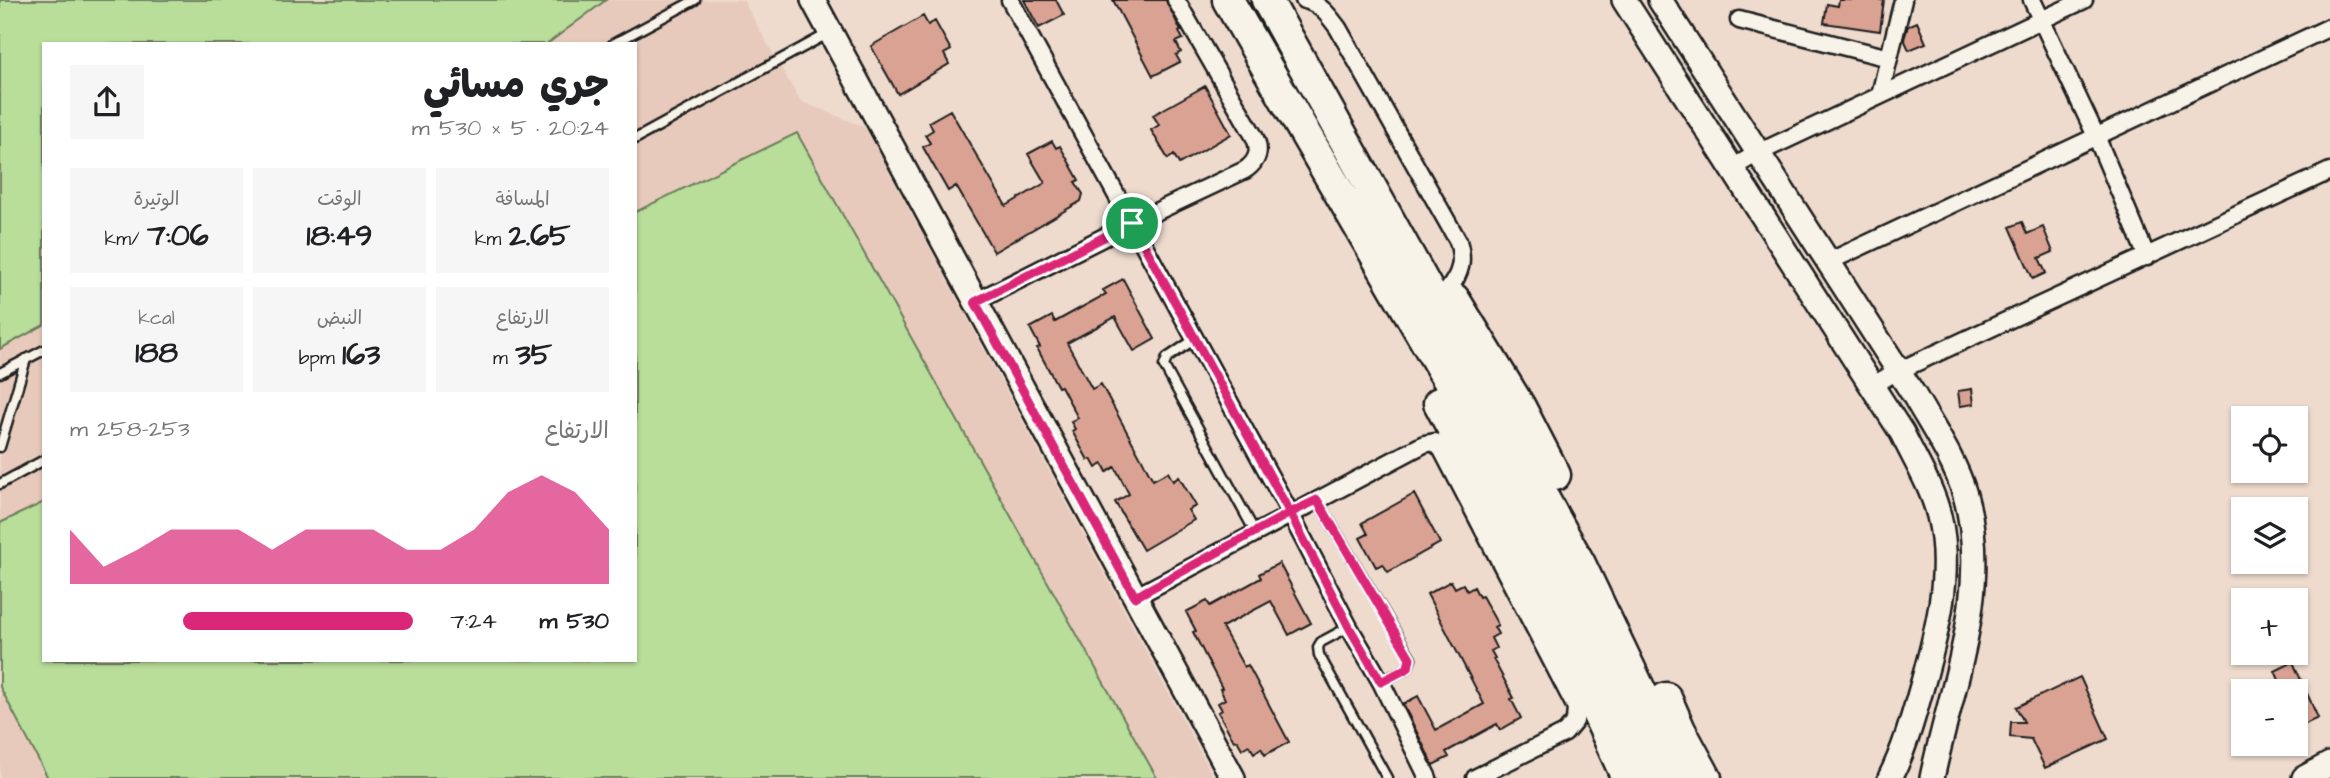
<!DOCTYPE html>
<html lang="ar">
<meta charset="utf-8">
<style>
body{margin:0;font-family:"Architects Daughter","Playpen Sans Arabic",sans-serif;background:#f6f6f6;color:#202124;direction:rtl;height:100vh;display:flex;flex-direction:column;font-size:26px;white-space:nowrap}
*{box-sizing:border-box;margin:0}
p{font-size:23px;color:#757577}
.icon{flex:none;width:38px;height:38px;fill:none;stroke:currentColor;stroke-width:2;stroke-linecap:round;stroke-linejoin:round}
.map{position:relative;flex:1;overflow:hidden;direction:ltr}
.panel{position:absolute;left:42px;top:42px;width:595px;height:620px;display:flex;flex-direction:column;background:#fff;border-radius:0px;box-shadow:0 2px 5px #0004;direction:rtl}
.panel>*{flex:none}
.controls{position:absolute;left:2231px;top:406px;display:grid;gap:14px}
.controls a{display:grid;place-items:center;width:77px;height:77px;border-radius:0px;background:#fff;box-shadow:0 2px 5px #0004;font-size:35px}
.pin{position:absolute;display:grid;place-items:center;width:60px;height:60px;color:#fff;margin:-30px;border:4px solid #fff;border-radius:50%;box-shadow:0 2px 7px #0007}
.round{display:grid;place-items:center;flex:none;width:74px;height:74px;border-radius:0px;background:#f6f6f6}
.headline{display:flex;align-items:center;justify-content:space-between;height:119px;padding:0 28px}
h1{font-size:38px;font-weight:800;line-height:52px}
.metrics{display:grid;grid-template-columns:repeat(3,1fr);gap:10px;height:119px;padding:7px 28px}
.metrics div{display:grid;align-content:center;border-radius:0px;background:#f6f6f6;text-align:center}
.metrics b{font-size:30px;font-weight:800}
.metrics small{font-size:19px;font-weight:400}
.metrics p{font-size:19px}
.chart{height:196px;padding:14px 28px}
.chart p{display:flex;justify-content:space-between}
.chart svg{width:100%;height:126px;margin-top:7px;fill:#db2777;opacity:.7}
ul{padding:0 28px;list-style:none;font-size:23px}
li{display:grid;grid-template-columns:112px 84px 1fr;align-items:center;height:52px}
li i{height:18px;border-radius:9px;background:#db2777}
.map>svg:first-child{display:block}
</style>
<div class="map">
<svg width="2330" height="778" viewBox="0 0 2330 778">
<rect width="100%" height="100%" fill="#eedbce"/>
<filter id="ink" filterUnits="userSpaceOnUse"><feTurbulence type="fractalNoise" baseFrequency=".0143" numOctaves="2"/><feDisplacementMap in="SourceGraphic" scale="14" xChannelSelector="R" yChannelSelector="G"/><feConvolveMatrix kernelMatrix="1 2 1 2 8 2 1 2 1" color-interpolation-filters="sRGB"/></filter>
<g filter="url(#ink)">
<path fill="#e8cabc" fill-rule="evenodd" d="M0 0H743L800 101 865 127 1214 778H0ZM44 44H635V660H44Z"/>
<path fill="#b8de9a" stroke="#6a7d5b" stroke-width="2" d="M0 0H606L547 44H44V325L0 349Z
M797 133 1157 778H48L0 687V523L44 502V660H635V212Z"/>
<path fill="#daa293" stroke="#1c1c1c" stroke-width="2" d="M1024 0H1056L1064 15 1039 28Z
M1113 0H1166L1181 31 1179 32 1183 39 1176 42 1181 52 1176 55 1180 62 1153 76Z
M1839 0H1884L1880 31 1824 23 1827 4 1838 6Z
M923 16 928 25 935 21 951 50 944 54 949 64 898 94 871 46Z
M1917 22 1926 43 1909 50 1904 39 1908 26Z
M1205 86 1231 134 1179 164 1174 155 1168 159 1151 130 1159 125 1153 115Z
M950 110 1006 206 1045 183 1028 154 1052 141 1056 148 1060 146 1079 180 1075 182 1083 194 1081 201 994 252 956 186 948 191 923 147 930 143 925 135 933 130 929 122Z
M2022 222 2027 234 2043 227 2053 252 2039 258 2046 273 2033 279 2010 227Z
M1123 279 1155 339 1134 351 1115 317 1067 343 1092 389 1101 384 1153 480 1168 472 1173 481 1179 477 1196 506 1188 510 1194 520 1143 550 1115 502 1129 494 1115 467 1107 472 1103 464 1096 468 1091 459 1088 460 1072 431 1075 429 1071 422 1078 418 1061 386 1058 387 1037 348 1040 347 1030 328 1052 316 1055 322 1106 294 1103 290Z
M1972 389 1974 404 1960 406 1958 391Z
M1414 494 1440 543 1388 572 1383 564 1376 567 1360 538 1368 534 1362 523Z
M1279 563 1311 623 1289 635 1271 601 1222 627 1244 667 1248 665 1289 742 1265 755 1261 748 1254 753 1249 745 1242 749 1237 740 1234 741 1218 712 1222 710 1218 703 1225 699 1220 689 1222 688 1193 632 1196 631 1186 612 1207 601 1210 606 1261 578 1259 574Z
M1451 581 1455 588 1463 584 1467 591 1474 587 1479 597 1482 596 1498 625 1494 627 1498 634 1491 638 1496 648 1491 651 1495 658 1493 659 1514 698 1511 699 1521 718 1500 730 1497 724 1446 752 1449 757 1433 765 1403 704 1418 696 1436 730 1484 704 1427 594Z
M2293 662 2318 718 2299 727 2296 719V691H2284L2275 671Z
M2080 677 2108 739 2045 768 2031 739 2010 737 2011 722H2024L2016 707Z"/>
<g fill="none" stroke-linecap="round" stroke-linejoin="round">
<defs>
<path id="lane" d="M613 44 695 0
M635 139 829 33
M1195 339 1167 358 1164 366 1255 532
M0 373 44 350
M0 447 26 359
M0 484 44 460
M1317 500 1411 658 1408 668 1381 682
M1349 627 1321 642 1318 647 1319 655 1387 778"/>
<path id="street" d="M1010 0 1290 513 1349 627 1381 682 1428 778
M1304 0C1320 3 1329 16 1338 28L1458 241C1464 261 1461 273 1448 290
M2032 0 2096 136 2147 257
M1739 20 1889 58
M1880 95 1903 0
M1732 168 1758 153 2084 0
M1828 262 2330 27
M975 302 1132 223 1245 170C1258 161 1261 150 1254 136L1176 0
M1871 386 1898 371 2330 171
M1135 597 1424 444 1435 442 1442 450 1576 708 1575 721 1565 733 1475 778"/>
<path id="secondary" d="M813 0 1233 778
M1624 0 1902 433C1915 460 1932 487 1939 516 1953 573 1937 632 1922 686 1913 718 1905 748 1890 778
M1660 0 1914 395C1932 427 1955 460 1965 495 1992 588 1951 687 1932 778
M2304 778 2330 764"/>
<path id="highway" d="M1228 0C1299 124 1371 247 1443 371 1520 503 1597 636 1655 778
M1267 0 1580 564 1651 713 1677 778
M1454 299 1520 407 1555 475
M1439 403 1553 617 1627 778
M1666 698 1680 730 1706 778"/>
</defs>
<use href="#lane" stroke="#1c1c1c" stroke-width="13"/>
<use href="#street" stroke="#1c1c1c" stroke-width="21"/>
<use href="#secondary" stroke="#1c1c1c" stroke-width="28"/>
<use href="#highway" stroke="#1c1c1c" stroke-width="35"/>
<use href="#lane" stroke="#f7f3e8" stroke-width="8"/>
<use href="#street" stroke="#f7f3e8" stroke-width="16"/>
<use href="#secondary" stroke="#f7f3e8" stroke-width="23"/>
<use href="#highway" stroke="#f7f3e8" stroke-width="30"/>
</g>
</g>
<g fill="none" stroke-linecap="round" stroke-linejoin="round" filter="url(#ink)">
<defs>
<path id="route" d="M1132 223 975 302 1135 597 1290 513 1349 627 1381 682 1408 668 1410 658 1317 500 1290 513 1132 223"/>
</defs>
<use href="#route" stroke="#fff" stroke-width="14"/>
<use href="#route" stroke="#db2777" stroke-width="9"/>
</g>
</svg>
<div class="controls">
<a><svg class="icon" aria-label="locate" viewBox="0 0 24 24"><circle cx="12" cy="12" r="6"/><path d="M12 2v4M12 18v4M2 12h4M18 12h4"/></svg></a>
<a><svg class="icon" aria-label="layers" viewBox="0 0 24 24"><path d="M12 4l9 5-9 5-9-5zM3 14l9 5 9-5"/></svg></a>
<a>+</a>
<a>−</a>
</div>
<div class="pin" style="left:1132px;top:223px;background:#1e9e55"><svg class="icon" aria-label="arrive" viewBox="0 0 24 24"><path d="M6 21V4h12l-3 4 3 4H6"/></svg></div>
<section class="panel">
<div class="headline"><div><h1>جري مسائي</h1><p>20:24 · 5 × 530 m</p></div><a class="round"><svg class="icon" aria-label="share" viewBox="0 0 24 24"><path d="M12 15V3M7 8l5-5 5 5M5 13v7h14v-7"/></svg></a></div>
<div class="metrics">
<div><p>المسافة</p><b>2.65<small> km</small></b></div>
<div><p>الوقت</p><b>18:49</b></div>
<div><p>الوتيرة</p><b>7:06<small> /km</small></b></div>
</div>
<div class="metrics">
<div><p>الارتفاع</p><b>35<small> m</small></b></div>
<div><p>النبض</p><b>163<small> bpm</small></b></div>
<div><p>kcal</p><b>188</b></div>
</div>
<div class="chart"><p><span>الارتفاع</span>253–258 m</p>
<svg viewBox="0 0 160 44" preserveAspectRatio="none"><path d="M0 44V25L10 38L20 32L30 25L40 25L50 25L60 32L70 25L80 25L90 25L100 32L110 32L120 25L130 12L140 6L150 12L160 25V44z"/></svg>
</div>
<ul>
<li><b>530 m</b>7:24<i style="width:67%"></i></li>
</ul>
</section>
</div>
